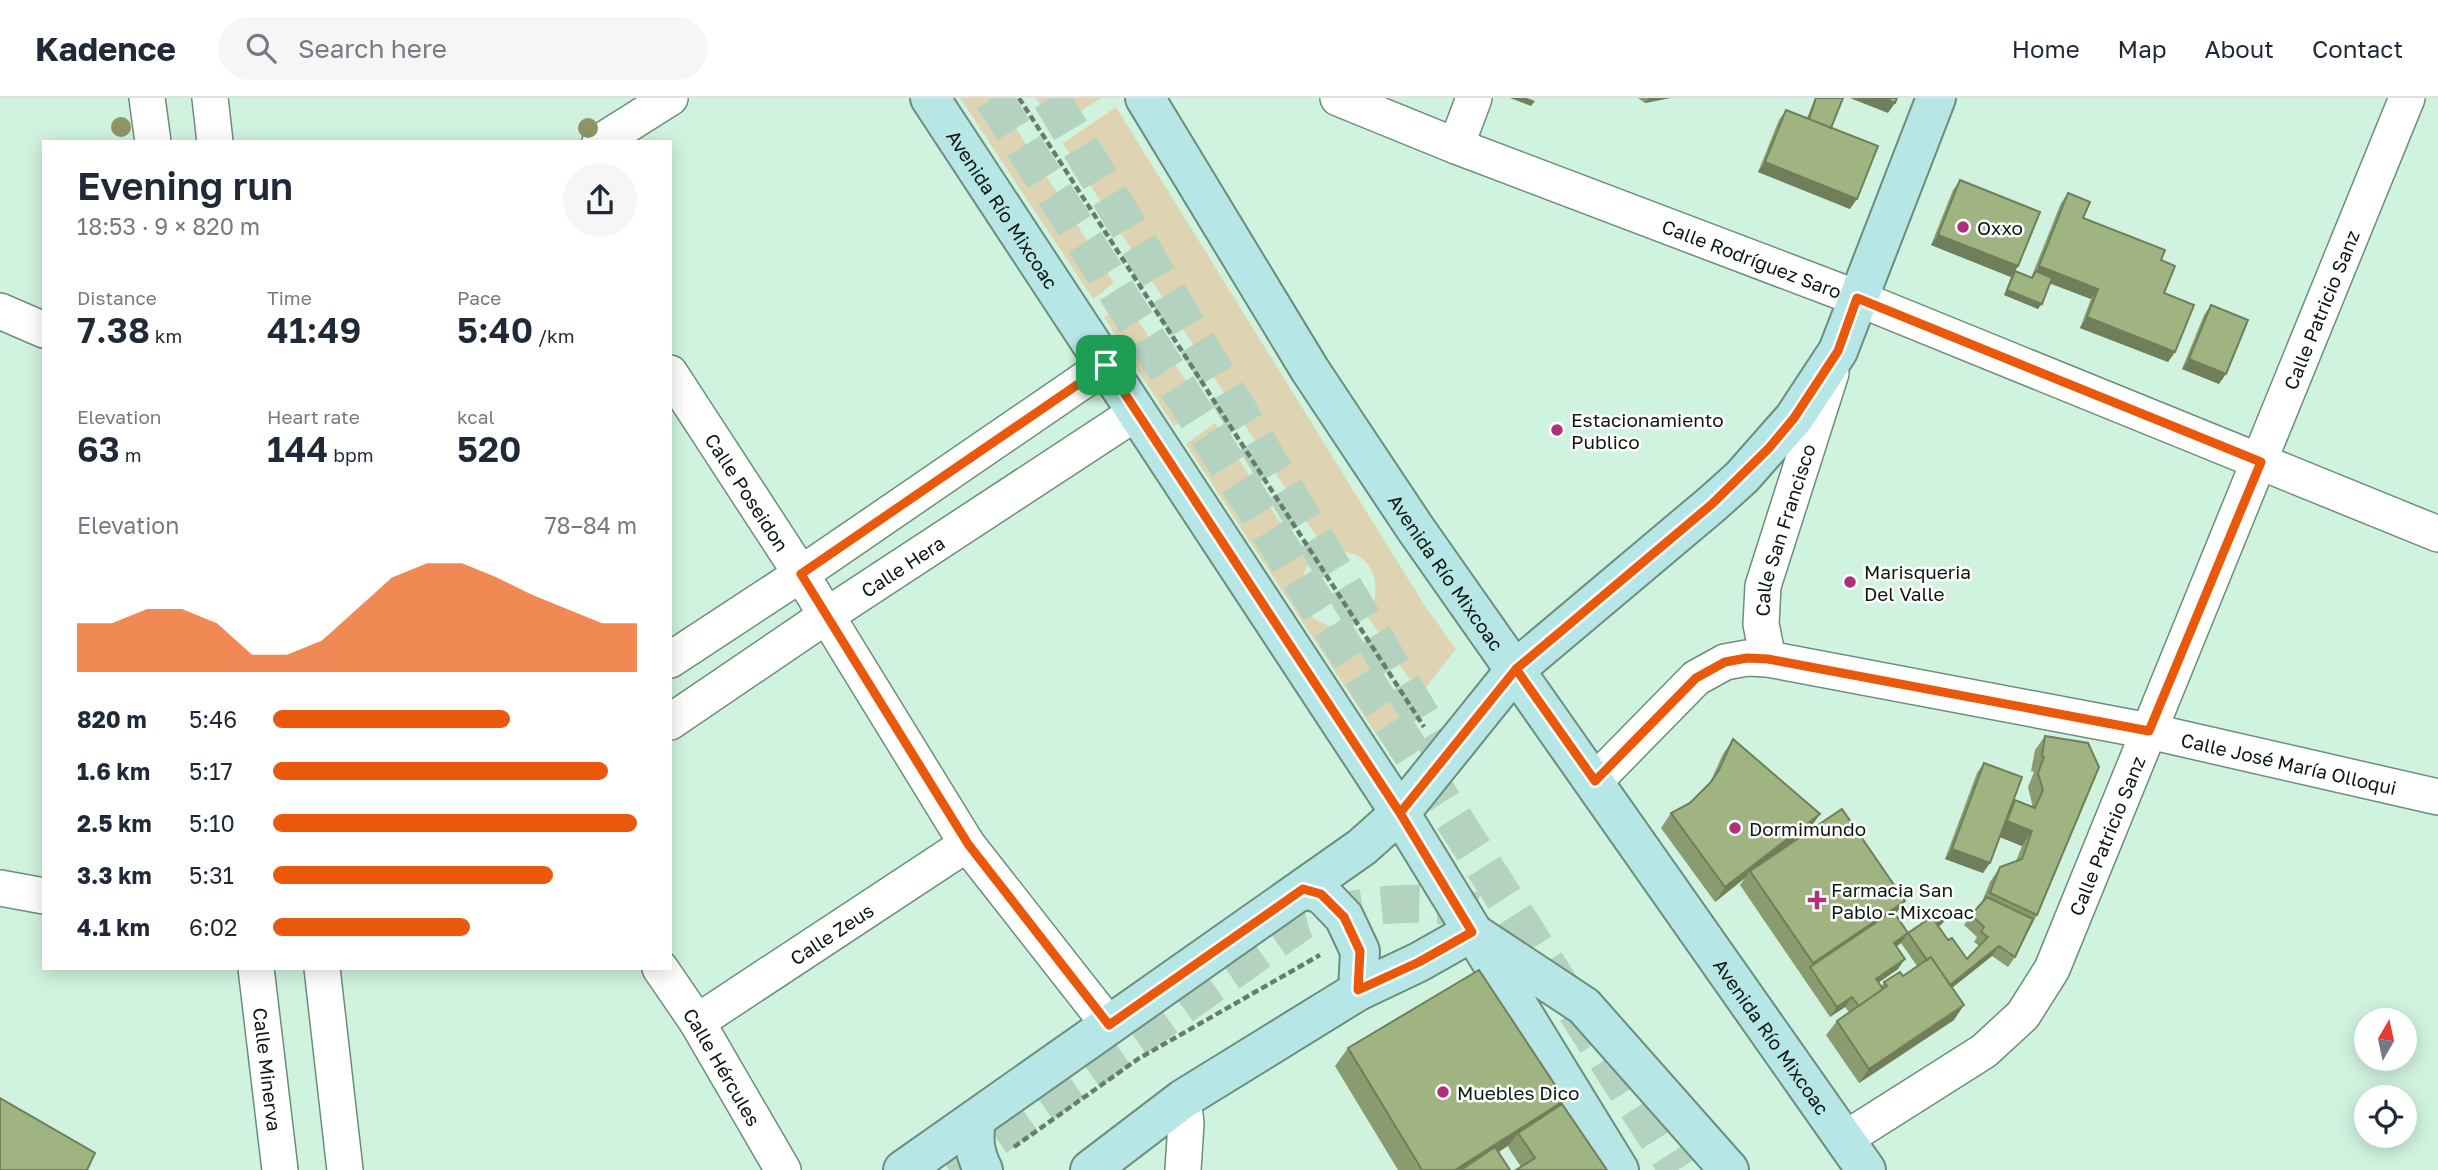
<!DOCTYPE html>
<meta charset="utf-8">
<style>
body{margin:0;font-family:"Golos Text",sans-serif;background:#f6f6f7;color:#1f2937;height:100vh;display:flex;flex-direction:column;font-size:26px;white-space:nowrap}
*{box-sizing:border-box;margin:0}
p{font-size:23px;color:#747a83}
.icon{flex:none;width:38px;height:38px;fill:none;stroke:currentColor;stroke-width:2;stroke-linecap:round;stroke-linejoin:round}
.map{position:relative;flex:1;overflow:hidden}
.side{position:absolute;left:42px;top:42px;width:630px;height:830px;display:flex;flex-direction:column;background:#fff;border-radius:0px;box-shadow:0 4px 18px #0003}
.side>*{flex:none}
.needle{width:46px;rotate:9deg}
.buttons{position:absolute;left:2354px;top:910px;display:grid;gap:14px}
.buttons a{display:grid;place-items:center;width:63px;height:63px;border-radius:50%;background:#fff;box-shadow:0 4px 18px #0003;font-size:35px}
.pin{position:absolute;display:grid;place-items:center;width:60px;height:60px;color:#fff;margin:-30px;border-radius:14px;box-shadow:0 4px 10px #0006}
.round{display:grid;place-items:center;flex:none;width:74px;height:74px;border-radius:37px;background:#f6f6f7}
.headline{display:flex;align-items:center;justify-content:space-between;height:119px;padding:0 35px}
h1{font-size:38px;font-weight:600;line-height:52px}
.stats{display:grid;grid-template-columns:repeat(3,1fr);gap:10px;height:119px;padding:7px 35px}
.stats div{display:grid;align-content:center}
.stats b{font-size:35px;font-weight:600}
.stats small{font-size:19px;font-weight:400}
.stats p{font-size:19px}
.chart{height:196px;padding:14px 35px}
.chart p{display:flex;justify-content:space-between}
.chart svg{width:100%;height:126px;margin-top:7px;fill:#ea580c;opacity:.7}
ul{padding:0 35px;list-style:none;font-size:23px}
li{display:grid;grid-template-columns:112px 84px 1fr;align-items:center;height:52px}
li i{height:18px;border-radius:9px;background:#ea580c}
header{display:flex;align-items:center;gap:42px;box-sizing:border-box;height:98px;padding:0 35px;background:#fff;border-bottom:2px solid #e0e1e3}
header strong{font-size:33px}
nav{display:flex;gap:38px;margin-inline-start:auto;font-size:24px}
.search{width:490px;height:63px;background:#f6f6f7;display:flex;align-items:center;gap:18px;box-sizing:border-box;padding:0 24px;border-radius:38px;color:#747a83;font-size:26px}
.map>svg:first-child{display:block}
</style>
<header>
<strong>Kadence</strong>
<div class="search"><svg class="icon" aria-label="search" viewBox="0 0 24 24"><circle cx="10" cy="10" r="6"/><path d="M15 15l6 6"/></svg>Search here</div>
<nav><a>Home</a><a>Map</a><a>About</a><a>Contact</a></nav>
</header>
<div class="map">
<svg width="2438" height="1072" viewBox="0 0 2438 1072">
<rect width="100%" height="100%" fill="#d0f3df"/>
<path fill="#dfd4b2" d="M960 0H997L1114 185 1093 201Z
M1036 0H1101L1054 30Z
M1116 9 1423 505 1456 551 1420 597 1368 519C1386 484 1371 446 1327 455L1063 45Z
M1126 204 1165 263 1174 265 1204 308 1174 328 1104 219Z
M1215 325 1308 467C1291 499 1309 534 1348 528L1406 616 1382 645 1186 346Z"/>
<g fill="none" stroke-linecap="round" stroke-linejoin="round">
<path stroke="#b3d2c0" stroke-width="38" stroke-dasharray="38 19" stroke-linecap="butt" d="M993 0 1678 1072
M1051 0 1456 677
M949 1072 1302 823C1363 806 1425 798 1486 816"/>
<defs>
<g id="street">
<path d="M147 0 153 44"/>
<path d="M210 0 215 44"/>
<path id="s1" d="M1338 0 1456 48 1857 200 2438 436"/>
<path d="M600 44 670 0"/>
<path d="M1456 48 1474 0"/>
<path d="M0 213 44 232"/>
<path id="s2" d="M670 275 801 476 967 746 1109 927"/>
<path id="s3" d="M1768 561 1761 526 1763 488 1831 275"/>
<path d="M670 562 801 476 1106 267"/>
<path id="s4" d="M670 624 826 518 1137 314"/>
<path id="s5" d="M1595 683 1696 580 1725 564 1747 560 1768 561 2149 633 2438 699"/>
<path d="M0 790 44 798"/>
<path id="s6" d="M256 870 280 1072"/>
<path d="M322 870 345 1072"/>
<path id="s7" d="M660 870 697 924 783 1072"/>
<path id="s8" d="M697 924 967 746"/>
<path d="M1183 1001 1186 1025 1183 1072"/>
<path id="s9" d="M1845 1041 1984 953 2023 917 2052 871 2407 0"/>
</g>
<g id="secondary">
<path id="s10" d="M930 0 1400 715 1619 1072"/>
<path id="s11" d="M1145 0 1310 272 1415 430 1866 1072"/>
<path d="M1303 791 1322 796 1344 819 1360 853 1358 893"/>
<path d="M976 1021C973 1041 974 1054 983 1072"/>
<path d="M903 1072 1362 749 1400 715 1516 571 1712 406 1742 379 1794 320 1838 253 1936 0"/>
<path d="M1090 1072 1183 1001 1358 893 1419 864 1472 834 1584 908 1729 1072"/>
</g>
</defs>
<use href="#street" stroke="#6d8d7b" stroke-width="38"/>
<use href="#secondary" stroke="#6d8d7b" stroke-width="42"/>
<path stroke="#667c6f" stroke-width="4.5" stroke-dasharray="7 3.5" stroke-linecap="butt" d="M1019 0 1424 629
M1014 1049 1138 961 1320 857"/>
<use href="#street" stroke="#fff" stroke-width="35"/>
<use href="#secondary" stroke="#b7e6e6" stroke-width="38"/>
</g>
<g fill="#8f9565">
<circle cx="121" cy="29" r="10"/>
<circle cx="588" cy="30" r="10"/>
</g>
<path fill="#8a9b6f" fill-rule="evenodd" d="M1638 0H1670L1645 5Z
M1815 0H1843L1831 30 1850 111 1758 74 1779 22 1786 12 1807 20Z
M1960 82 2018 168 2015 173 2031 180 2061 105 2068 95 2083 120 2161 162 2164 195 2175 254 2168 264 2080 230 2091 201 2050 185 2038 211 2004 197 2011 179 1931 147 1953 92Z
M2211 207 2219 286 2182 271 2204 217Z
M2045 638 2037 817 2015 859 2008 869 1992 858 1952 890 1954 922 1859 985 1826 937 1837 923 1849 914 1845 909 1830 919 1740 787 1745 780 1715 804 1661 730 1671 715 1690 705 1709 687 1723 656 1733 641 1820 716 1810 730 1788 748 1895 816 1908 835 1942 826 1938 828 1948 842 1967 861 1979 848 1974 844 1977 839 1964 827 1981 806 1990 784 2000 769 2016 763 2022 748 2000 739 1983 775 1945 761 1977 675 1984 665 2012 706 2015 702 2032 708V706L2028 689 2034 674 2031 673 2035 652ZM1901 845 1917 868 1903 878 1884 884 1881 889 1878 885 1898 871 1896 849Z
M1348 950 1565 1002 1562 1006 1607 1072 1521 1069 1508 1049 1509 1047 1499 1054 1510 1072H1398L1335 968Z"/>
<path fill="#707e5a" d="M1510 0H1527L1535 3 1531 8Z
M1649 0H1670L1645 5Z
M1850 0H1884L1895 5 1888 15Z
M1765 64 1857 101 1850 111 1758 74Z
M1938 137 2018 168 2011 179 1931 147Z
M2039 168 2098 191 2091 201 2033 179Z
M2007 192 2042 206 2038 211 2004 197Z
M2087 219 2175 254 2168 264 2080 230Z
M2189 261 2226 276 2219 286 2182 271Z
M1820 716 1810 730 1752 775 1750 773 1745 780 1715 804 1725 789Z
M2007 723 2032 733 2022 748 1997 738Z
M1952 751 1990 765 1983 775 1945 761Z
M1905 803 1895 817 1810 869 1813 865Z
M1949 816 1942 826 1929 835 1936 825Z
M1908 835 1901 845 1887 855 1894 845Z
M1999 848 1992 858 1939 900 1946 890Z
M1905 861 1898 871 1869 891 1876 881Z
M1852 899 1845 909 1830 919 1837 909Z
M1964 907 1954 922 1859 985 1869 971Z
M1565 1002 1552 1020 1518 1035 1509 1047 1471 1072H1455Z"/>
<path fill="#a0b481" stroke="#707e5a" stroke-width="2" d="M1816 0H1843L1831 30 1809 21Z
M1884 0H1897L1895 5Z
M1786 12 1878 48 1857 101 1765 64Z
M1960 82 2040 114 2018 168 1938 137Z
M2068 95 2090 104 2083 120 2165 152 2161 162 2175 168 2164 195 2194 207 2175 254 2087 219 2098 191 2039 168Z
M2015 173 2032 180 2036 173 2052 180 2042 206 2007 192Z
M2211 207 2248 222 2226 276 2189 261Z
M2045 638 2088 645 2099 669 2037 817 1990 795 2000 769 2022 761 2032 733 2007 723 2015 702 2035 710 2043 692 2038 675 2044 659 2042 658Z
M1733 641 1820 716 1725 789 1671 715 1690 705 1710 685 1719 672Z
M1984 665 2022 679 1990 765 1952 751Z
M1842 711 1905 803 1813 865 1750 773Z
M1987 799 2033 821 2015 859 1999 848 1950 887 1931 859 1927 862 1908 835 1894 845 1905 861 1876 881 1883 891 1859 908 1852 899 1837 909 1810 869 1893 813 1908 835 1945 810 1949 816 1936 825 1948 842 1952 840 1967 861 1988 839 1981 834 1984 829 1971 817Z
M1931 859 1964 907 1869 971 1837 923 1887 888 1884 884 1900 874 1903 878Z
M1479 872 1565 1002 1455 1072H1422L1348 950Z
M0 1000 95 1055 87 1072H0Z
M1562 1006 1607 1072H1516L1535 1060 1518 1035Z
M1495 1049 1510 1072H1461Z"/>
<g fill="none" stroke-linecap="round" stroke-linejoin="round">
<defs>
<path id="route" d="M1106 267 801 476 968 746 1109 927 1303 791 1321 796 1344 819 1360 853 1358 892 1419 864 1472 834 1400 715 1516 571 1712 406 1769 350 1794 320 1838 253 1857 200 2261 364 2149 633 1768 561 1747 560 1725 564 1696 580 1595 683 1516 571 1400 715 1106 267"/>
</defs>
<use href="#route" stroke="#fff" stroke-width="14"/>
<use href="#route" stroke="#ea580c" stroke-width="9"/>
</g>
<g fill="#b2307b" stroke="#fff" stroke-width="2.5">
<circle cx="1963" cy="129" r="7"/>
<circle cx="1557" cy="332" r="7"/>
<circle cx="1850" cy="484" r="7"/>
<circle cx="1735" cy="730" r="7"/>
<path d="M1813.5 791.5h7v7h7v7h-7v7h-7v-7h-7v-7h7z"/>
<circle cx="1443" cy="994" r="7"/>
</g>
<g text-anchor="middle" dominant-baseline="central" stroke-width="5" stroke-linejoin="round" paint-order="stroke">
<g font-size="19" fill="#0c1811" stroke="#fff">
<text stroke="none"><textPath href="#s10" startOffset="133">Avenida Río Mixcoac</textPath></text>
<text stroke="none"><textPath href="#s1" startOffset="444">Calle Rodríguez Saro</textPath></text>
<text stroke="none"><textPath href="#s9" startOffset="984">Calle Patricio Sanz</textPath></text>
<text stroke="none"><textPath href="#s2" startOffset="142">Calle Poseidon</textPath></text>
<text stroke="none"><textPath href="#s3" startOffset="133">Calle San Francisco</textPath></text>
<text stroke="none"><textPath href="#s4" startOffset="280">Calle Hera</textPath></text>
<text stroke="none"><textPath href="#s11" startOffset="562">Avenida Río Mixcoac</textPath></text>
<text stroke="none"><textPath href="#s5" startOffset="752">Calle José María Olloqui</textPath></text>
<text stroke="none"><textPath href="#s9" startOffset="416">Calle Patricio Sanz</textPath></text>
<text stroke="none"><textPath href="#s8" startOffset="161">Calle Zeus</textPath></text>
<text stroke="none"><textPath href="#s11" startOffset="1129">Avenida Río Mixcoac</textPath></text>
<text stroke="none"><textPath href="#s7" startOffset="117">Calle Hércules</textPath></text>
<text stroke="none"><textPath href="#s6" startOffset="102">Calle Minerva</textPath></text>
</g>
<g font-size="19" fill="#0c1811" stroke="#fff" text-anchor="start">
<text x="1977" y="129">Oxxo</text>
<text x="1571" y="321">Estacionamiento<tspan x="1571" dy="22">Publico</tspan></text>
<text x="1864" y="473">Marisqueria<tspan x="1864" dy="22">Del Valle</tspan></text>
<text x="1749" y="730">Dormimundo</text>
<text x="1831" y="791">Farmacia San<tspan x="1831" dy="22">Pablo - Mixcoac</tspan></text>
<text x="1457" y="994">Muebles Dico</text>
</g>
</g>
</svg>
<div class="buttons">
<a><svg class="needle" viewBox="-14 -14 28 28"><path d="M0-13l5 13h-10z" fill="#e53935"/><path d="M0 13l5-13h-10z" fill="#747a83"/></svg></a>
<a><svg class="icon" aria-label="locate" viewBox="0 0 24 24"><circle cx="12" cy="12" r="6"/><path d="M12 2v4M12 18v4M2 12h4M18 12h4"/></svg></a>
</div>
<div class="pin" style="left:1106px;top:267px;background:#1e9e55"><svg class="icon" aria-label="arrive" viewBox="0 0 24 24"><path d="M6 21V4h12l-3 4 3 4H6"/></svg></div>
<section class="side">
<div class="headline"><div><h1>Evening run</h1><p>18:53 · 9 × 820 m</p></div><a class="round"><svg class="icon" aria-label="share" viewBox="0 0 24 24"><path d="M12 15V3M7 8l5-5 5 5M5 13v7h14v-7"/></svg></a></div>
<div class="stats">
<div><p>Distance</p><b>7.38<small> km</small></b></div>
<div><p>Time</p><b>41:49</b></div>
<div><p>Pace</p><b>5:40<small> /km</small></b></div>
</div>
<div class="stats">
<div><p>Elevation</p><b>63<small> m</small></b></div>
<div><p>Heart rate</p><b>144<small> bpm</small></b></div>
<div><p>kcal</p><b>520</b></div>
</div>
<div class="chart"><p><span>Elevation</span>78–84 m</p>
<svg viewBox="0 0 160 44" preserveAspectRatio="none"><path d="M0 44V27L10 27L20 22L30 22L40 27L50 38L60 38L70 33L80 22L90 11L100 6L110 6L120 11L130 17L140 22L150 27L160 27V44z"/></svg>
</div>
<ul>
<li><b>820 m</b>5:46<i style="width:65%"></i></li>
<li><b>1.6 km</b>5:17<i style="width:92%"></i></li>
<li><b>2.5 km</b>5:10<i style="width:100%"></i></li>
<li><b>3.3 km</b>5:31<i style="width:77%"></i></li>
<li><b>4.1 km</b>6:02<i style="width:54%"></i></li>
</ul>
</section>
</div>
